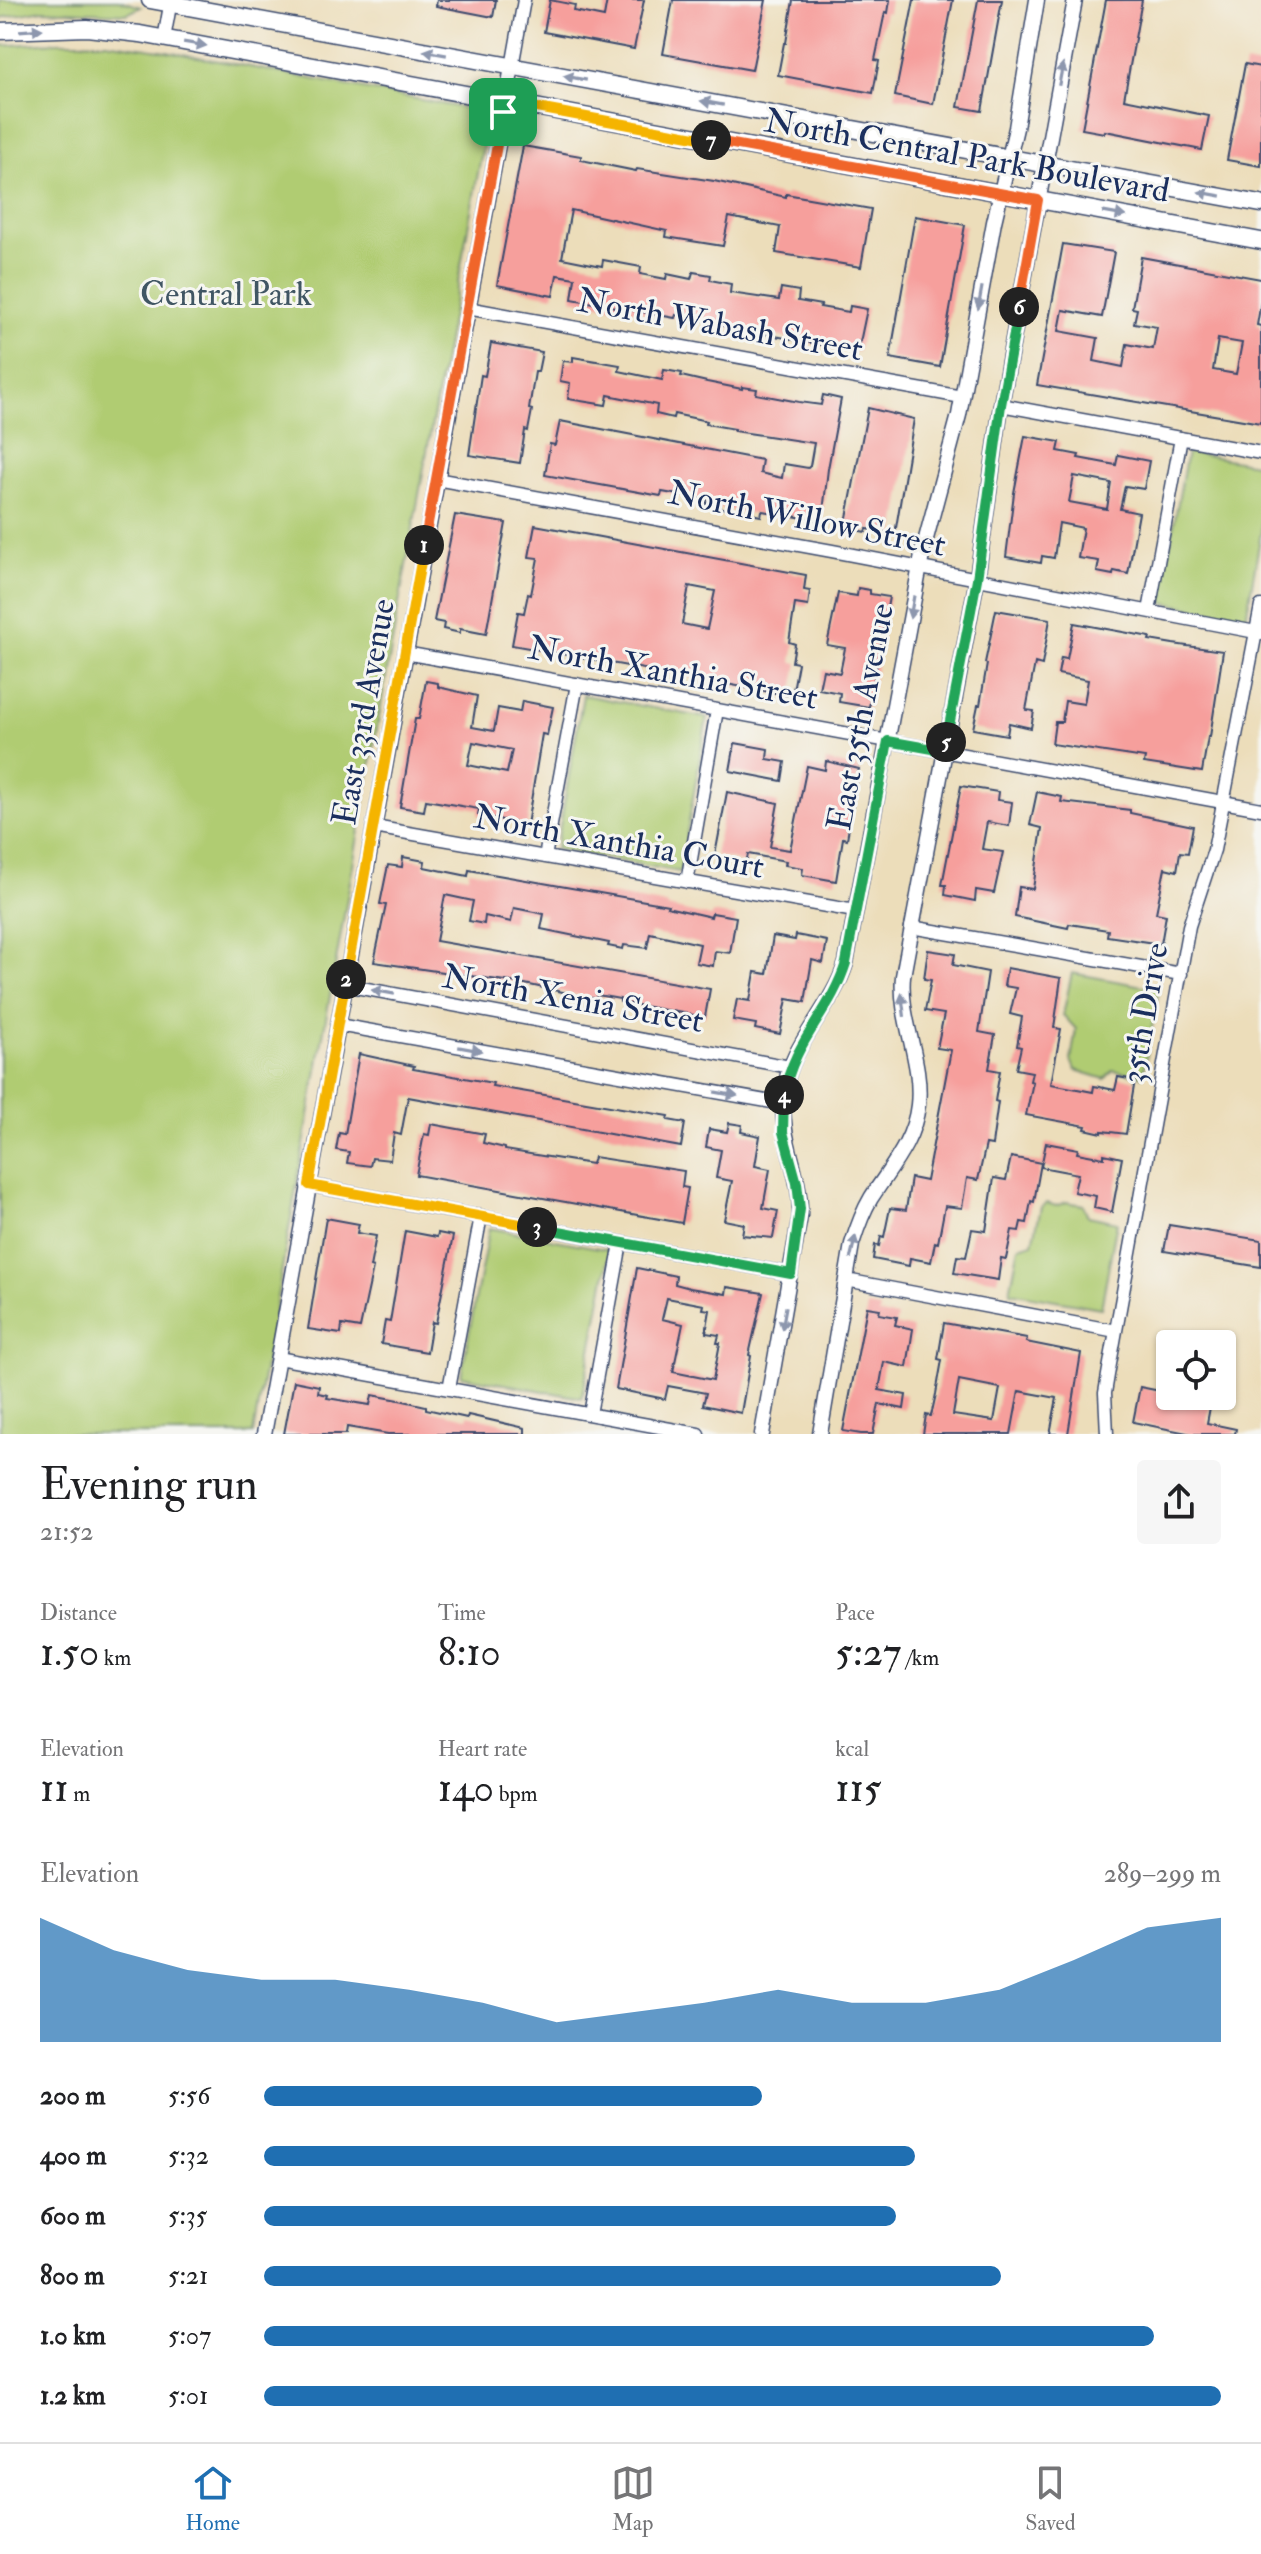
<!DOCTYPE html>
<meta charset="utf-8">
<style>
body{margin:0;font-family:"IM FELL Double Pica",serif;background:#f6f6f6;color:#202124;height:100vh;display:flex;flex-direction:column;font-size:30px;white-space:nowrap}
*{box-sizing:border-box;margin:0}
p{font-size:26px;color:#757577}
.icon{flex:none;width:44px;height:44px;fill:none;stroke:currentColor;stroke-width:2;stroke-linecap:round;stroke-linejoin:round}
.map{position:relative;height:1434px;overflow:hidden}
.drawer{display:flex;flex-direction:column;background:#fff;flex:1}
.drawer>*{flex:none}
.tools{position:absolute;left:1156px;top:1330px;display:grid;gap:16px}
.tools a{display:grid;place-items:center;width:80px;height:80px;border-radius:8px;background:#fff;box-shadow:0 2px 6px #0004;font-size:40px}
.pin{position:absolute;display:grid;place-items:center;width:68px;height:68px;color:#fff;margin:-34px;border-radius:16px;box-shadow:0 4px 12px #0006}
.km{position:absolute;width:40px;height:40px;margin:-20px;border-radius:50%;background:#222;color:#fff;font-size:22px;line-height:40px;text-align:center}
.round{display:grid;place-items:center;flex:none;width:84px;height:84px;border-radius:8px;background:#f6f6f6}
.head{display:flex;align-items:center;justify-content:space-between;height:136px;padding:0 40px}
h1{font-size:44px;font-weight:600;line-height:60px}
.stats{display:grid;grid-template-columns:repeat(3,1fr);gap:12px;height:136px;padding:8px 40px}
.stats div{display:grid;align-content:center}
.stats b{font-size:40px;font-weight:600}
.stats small{font-size:22px;font-weight:400}
.stats p{font-size:22px}
.chart{height:224px;padding:16px 40px}
.chart p{display:flex;justify-content:space-between}
.chart svg{width:100%;height:144px;margin-top:8px;fill:#1f6fb2;opacity:.7}
ul{padding:0 40px;list-style:none;font-size:26px}
li{display:grid;grid-template-columns:128px 96px 1fr;align-items:center;height:60px}
li i{height:20px;border-radius:10px;background:#1f6fb2}
.dock{display:flex;justify-content:space-around;align-items:center;height:112px;border-top:2px solid #e0e0e0;background:#fff;font-size:22px;color:#757577}
.dock a{display:grid;justify-items:center;gap:4px}
.dock .on{color:#1f6fb2}
.map>svg:first-child{display:block}
</style>
<div class="map">
<svg width="1261" height="1434" viewBox="0 0 1261 1434">
<rect width="100%" height="100%" fill="#f6f6f2"/>
<filter id="ink" filterUnits="userSpaceOnUse"><feTurbulence type="fractalNoise" baseFrequency=".0125" numOctaves="2"/><feDisplacementMap in="SourceGraphic" scale="16" xChannelSelector="R" yChannelSelector="G"/><feConvolveMatrix kernelMatrix="1 2 1 2 8 2 1 2 1" color-interpolation-filters="sRGB"/></filter>
<filter id="wash" filterUnits="userSpaceOnUse"><feTurbulence type="fractalNoise" baseFrequency=".006" numOctaves="4" result="noise"/><feDisplacementMap in="SourceGraphic" scale="32" xChannelSelector="R" yChannelSelector="G"/><feGaussianBlur stdDeviation="1.8" result="paint"/><feColorMatrix in="noise" values="0 0 0 0 0 0 0 0 0 0 0 0 0 0 0 0 0 1.4 0 .05"/><feComposite in="paint" operator="in"/></filter>
<g filter="url(#wash)">
<rect width="100%" height="100%" fill="#ecddba"/>
<path fill="#b0cc72" stroke="#667e68" stroke-width="2" d="M0 0H119L141 7 127 14 43 10 0 18Z
M56 42H106L167 51 489 113 396 620 253 1434H0V46Z
M1187 452 1261 465V533L1246 618 1160 602Z
M583 695 707 718 680 872 556 849Z
M1072 973 1159 989 1143 1076 1113 1070 1105 1079 1075 1070 1071 1060 1076 1029 1063 1015Z
M1066 1202 1083 1205 1088 1216 1117 1222 1101 1308 1010 1292 1019 1247 1033 1243 1041 1207 1047 1203 1056 1206Z
M489 1228 610 1250 582 1398 461 1376Z"/>
<g id="blocks">
<path fill="#f69f9c" fill-rule="evenodd" d="M437 0H496L493 17 436 6Z
M550 0 575 5 574 11 604 17 607 0H644L634 49 544 32Z
M673 0H766L752 70 663 54Z
M793 0H890L888 13 885 12 875 60 879 61 873 93 778 75 784 43H786Z
M914 0H953L933 104 895 96Z
M978 0H1002L982 111 958 107Z
M1106 0H1142L1124 99 1209 116 1202 150 1105 131 1104 133 1082 129Z
M1245 64 1261 67V166L1227 160Z
M523 146 581 156V160L636 171 637 169 714 181 786 197V194L871 209 861 267 776 253 780 227 729 217 723 246 666 237 667 231 571 210 562 258 602 266 603 260 641 267 640 274 666 279 667 274 691 279 693 272 711 275 710 280 731 284 730 293 779 300 781 288 799 291 798 301 821 305 820 307 849 312 850 306 867 309 858 352 708 323V321L676 315 675 318 572 299 575 278 557 275 553 296 497 285Z
M915 216 965 225 940 367 890 358Z
M1063 244 1114 252 1102 317 1063 310 1059 331 1098 338 1094 361 1123 367 1127 344 1153 349 1157 327 1134 323 1137 309 1132 308 1141 257 1261 279V302L1257 325 1261 326V423L1037 385ZM1218 339 1242 343 1236 374 1213 370Z
M491 343 542 352 538 372H535L529 409 532 410 528 431 525 430 520 463 469 455 481 375 485 376Z
M573 357 620 365 619 371 662 380 664 370 682 373 681 376 707 382 742 389V387L757 389 756 394 799 402 821 405 823 395 841 399 828 469 822 521 762 511 761 516 706 505 707 500 662 492 661 496 545 475 550 444 555 445 560 421 762 460 760 473 782 478 784 464 808 468 810 466 814 443 734 431 735 429 706 424 707 421 674 414 673 418 656 414 657 405 608 395 606 405 568 399 570 383 560 381 563 361 573 362Z
M868 408 914 419 895 534 867 529 866 532 845 528Z
M1025 436 1060 442 1058 451 1079 455 1078 458 1116 465 1118 455 1149 461 1144 489 1125 486 1120 509 1139 513 1128 574 1114 571 1113 575 1097 572 1099 561 1078 558 1083 528 1059 523 1054 558 1042 556 1041 563 1006 557 1014 493ZM1074 476 1111 483 1107 509 1069 502Z
M455 515 506 523 486 634 460 629V633L443 629 444 623 434 621Z
M535 525 806 575 804 590 810 591 808 606 795 604 789 642 795 644 792 662 798 663 792 696 512 645 518 612 524 613 528 594 531 595 538 558 529 557ZM689 586 715 591 707 629 682 624Z
M858 588 870 590V594L889 597 869 707 839 702 840 693 819 689 823 670 840 673 845 648 827 645 838 593 857 596Z
M996 610 1050 619 1042 665 1035 663 1026 710 1034 711 1031 728 1009 723 1007 735 973 729 978 705H980L987 664 985 663Z
M1074 623 1150 637 1149 640 1173 644 1223 651 1210 737H1208L1202 772 1144 763 1145 758 1052 744 1055 722H1062L1065 701 1084 704 1088 680 1058 674 1061 658 1067 659Z
M426 681 438 683V687L477 696 472 727 494 731 498 708 520 712 522 701 553 707 547 735 542 734 527 825 478 815 479 809 426 800 424 811 400 807 415 719H419ZM473 742 512 750 507 773 468 765Z
M735 743 768 749 767 759 785 762 782 781 730 771Z
M826 761 859 769 847 839 843 838 836 881 802 875 803 868 785 865 786 861 748 854 746 864 715 855 727 792 778 803 770 847 790 850 807 766 825 770Z
M961 786 998 792 997 800 1012 802 1009 826 987 822 982 849 1003 852 994 893 976 890 975 901 945 895 946 885H942Z
M1037 792 1062 797 1061 802 1130 810V813L1193 826 1188 853 1180 852 1177 871 1165 868 1156 913 1166 915 1161 944 1107 936 1108 930 1069 924 1068 928 1015 917 1019 887 1033 889 1042 828 1030 825Z
M403 857 425 861 424 867 468 876 469 870 668 905 667 907 711 917 712 913 736 917 730 953 715 951 713 966 696 963 700 944 650 933 647 948 624 945 623 949 608 946 609 943 541 929 544 914 514 908 511 922 485 916 484 924 469 921 473 901 445 895 436 941 710 989 705 1017 620 1002V999L597 995 596 999 525 984 374 962 386 905 380 904 388 865 402 867Z
M796 935 827 941 823 963 812 960 805 1002 787 999 780 1034 755 1029 756 1024 733 1020 737 999 750 1001 755 972 767 974 773 936 795 940Z
M928 950 955 954 953 965 988 972 979 1032 995 1035 989 1069 1000 1071 995 1101 998 1102 992 1145 986 1144 978 1180 967 1178 962 1208 945 1206 938 1243 935 1242 931 1262 910 1258 909 1266 873 1259 875 1245 879 1246 881 1236 884 1237 890 1208 906 1210 911 1178 926 1181 951 1050 937 1048 944 1014 925 1011 931 980 924 979Z
M1007 968 1061 978 1054 1028 1061 1029 1051 1084 1093 1092 1094 1086 1115 1090 1118 1077 1135 1080 1126 1134 1102 1131V1133L1085 1129 1086 1126 1026 1115 1033 1082 1030 1081 1032 1072 1016 1069 1021 1047 1017 1046 1022 1017 1010 1014 1016 988 1004 986Z
M359 1054 414 1066 413 1069 493 1083 492 1086 669 1116 668 1120 685 1123 681 1147 408 1097 401 1135 394 1133 390 1160 372 1158 370 1166 347 1163 349 1152 336 1150 339 1133 345 1134Z
M729 1123 742 1125 741 1132 760 1136 755 1166 770 1169 763 1208 778 1211 773 1238 742 1235 744 1224 724 1220 732 1181 716 1178 721 1150 706 1147 709 1129 727 1132Z
M431 1124 485 1134 483 1143 505 1148V1150L592 1164 594 1157 684 1171 682 1187 688 1188 682 1223 416 1175 424 1134 429 1135Z
M1046 1143 1078 1149 1077 1153 1104 1158V1154L1122 1158 1112 1212 1094 1208 1096 1196 1074 1192 1078 1174 1041 1167Z
M1011 1157 1041 1163 1034 1202 1031 1201 1027 1223 1021 1222 1019 1231 1012 1230 1006 1259 1001 1258 998 1280 954 1273 957 1256 966 1257 972 1229 986 1231 994 1178 1006 1180Z
M326 1218 359 1224 357 1233 376 1236 370 1267 373 1268 360 1328 342 1325 341 1334 308 1329Z
M1169 1225 1261 1240V1267L1164 1251Z
M405 1231 437 1237 438 1233 453 1236 436 1323 432 1322 427 1352 381 1344 385 1321 390 1322Z
M637 1268 676 1276 675 1284 690 1288 726 1294 727 1287 763 1293 749 1355 751 1356 741 1413 703 1405 706 1393 668 1386 665 1399 616 1389ZM667 1298 704 1305 703 1309 710 1310 706 1333 719 1335 717 1343H720L713 1380 673 1372 683 1324 662 1319Z
M867 1307 880 1309 879 1314 897 1317 895 1325 913 1329 907 1367 884 1362 879 1390 906 1395 904 1409 879 1404 873 1434H861L843 1431Z
M944 1323 1027 1338 1026 1342 1081 1353 1068 1434H1050L1057 1398 1019 1391 1011 1434H923L926 1415 931 1416 936 1394 942 1360 938 1359ZM959 1380 1000 1388 994 1421 953 1415Z
M294 1381 319 1386 318 1393 328 1395 327 1398 370 1405 372 1395 399 1400 426 1406V1409L467 1418 468 1415 525 1428V1434H388L347 1427 346 1434H284Z
M1140 1387 1170 1393 1169 1396H1184L1211 1402 1207 1423 1236 1429 1235 1434H1192L1133 1422Z"/>
</g>
</g>
<g filter="url(#ink)">
<use href="#blocks" fill-opacity="0" stroke="#3a496c" stroke-width="2"/>
<g fill="none" stroke-linecap="round" stroke-linejoin="round">
<defs>
<path id="minor" d="M164 39 171 0
M512 67 524 0
M467 308 962 397
M1001 405 1261 453
M436 479 832 551 1261 633
M1149 611 1181 438
M405 653 1261 809
M374 827 855 911
M545 857 577 684
M687 882 717 710
M911 927 1181 974
M345 985 790 1067
M338 1025 783 1104
M309 1185 791 1274
M846 1280 1116 1331
M278 1358 698 1434
M449 1389 481 1216
M590 1414 621 1243
M1107 1434 1105 1393 1108 1375 1189 926 1214 850 1261 606"/>
<path id="tertiary" d="M264 1434 512 67
M762 1434 800 1216C802 1174 779 1141 784 1095 789 1044 831 1011 846 963L923 550 959 415 994 222 1016 128 1037 0
M820 1434 852 1244C857 1228 862 1213 871 1198 890 1168 914 1142 918 1105 923 1060 899 1020 903 976L977 579 1001 405 1075 0"/>
<path id="secondary" d="M150 0 1261 204
M0 31 87 28 140 34 1261 241"/>
</defs>
<use href="#minor" stroke="#3a496c" stroke-width="15"/>
<use href="#tertiary" stroke="#3a496c" stroke-width="17"/>
<use href="#secondary" stroke="#3a496c" stroke-width="19"/>
<use href="#minor" stroke="#fff" stroke-width="12"/>
<use href="#tertiary" stroke="#fff" stroke-width="14"/>
<use href="#secondary" stroke="#fff" stroke-width="16"/>
</g>
<defs><path id="oneway-solid" d="M-6-.8H1V-3.2L6.5 0L1 3.2V.8H-6Z" transform="scale(2)"/></defs>
<g fill="#8d97ae">
<use href="#oneway-solid" transform="translate(31 30) rotate(-4)"/>
<use href="#oneway-solid" transform="translate(195 44) rotate(9)"/>
<use href="#oneway-solid" transform="translate(435 53) rotate(-170)"/>
<use href="#oneway-solid" transform="translate(1061 74) rotate(-79)"/>
<use href="#oneway-solid" transform="translate(575 78) rotate(-170)"/>
<use href="#oneway-solid" transform="translate(712 103) rotate(-170)"/>
<use href="#oneway-solid" transform="translate(1210 194) rotate(-170)"/>
<use href="#oneway-solid" transform="translate(1114 214) rotate(10)"/>
<use href="#oneway-solid" transform="translate(980 298) rotate(100)"/>
<use href="#oneway-solid" transform="translate(912 607) rotate(100)"/>
<use href="#oneway-solid" transform="translate(383 992) rotate(-170)"/>
<use href="#oneway-solid" transform="translate(903 1005) rotate(-97)"/>
<use href="#oneway-solid" transform="translate(470 1049) rotate(10)"/>
<use href="#oneway-solid" transform="translate(726 1094) rotate(10)"/>
<use href="#oneway-solid" transform="translate(853 1247) rotate(-77)"/>
<use href="#oneway-solid" transform="translate(784 1318) rotate(100)"/>
</g>
</g>
<g fill="none" stroke-linecap="round" stroke-linejoin="round" filter="url(#ink)">
<defs>
<path id="split-1" d="M424 545 503 112"/>
<path id="split-2" d="M346 979 424 545"/>
<path id="split-3" d="M346 979 309 1185 537 1227"/>
<path id="split-4" d="M537 1227 791 1274 800 1209 797 1183 783 1132 784 1095"/>
<path id="split-5" d="M784 1095C793 1041 830 1014 846 963L888 741 944 751 946 742"/>
<path id="split-6" d="M946 742 977 579 1001 405 1019 307"/>
<path id="split-7" d="M711 140 1038 200 1019 307"/>
<path id="split-8" d="M503 112 505 102 711 140"/>
</defs>
<use href="#split-1" stroke="#fff" stroke-width="16"/>
<use href="#split-2" stroke="#fff" stroke-width="16"/>
<use href="#split-3" stroke="#fff" stroke-width="16"/>
<use href="#split-4" stroke="#fff" stroke-width="16"/>
<use href="#split-5" stroke="#fff" stroke-width="16"/>
<use href="#split-6" stroke="#fff" stroke-width="16"/>
<use href="#split-7" stroke="#fff" stroke-width="16"/>
<use href="#split-8" stroke="#fff" stroke-width="16"/>
<use href="#split-1" stroke="#f0652b" stroke-width="10"/>
<use href="#split-2" stroke="#f5b400" stroke-width="10"/>
<use href="#split-3" stroke="#f5b400" stroke-width="10"/>
<use href="#split-4" stroke="#22a559" stroke-width="10"/>
<use href="#split-5" stroke="#22a559" stroke-width="10"/>
<use href="#split-6" stroke="#22a559" stroke-width="10"/>
<use href="#split-7" stroke="#f0652b" stroke-width="10"/>
<use href="#split-8" stroke="#f5b400" stroke-width="10"/>
</g>
<g text-anchor="middle" dominant-baseline="central" stroke-width="6" stroke-linejoin="round" paint-order="stroke">
<g font-size="34" fill="#1b2f5e" stroke="#f6f6f2">
<text transform="translate(967 156) rotate(10)">North Central Park Boulevard</text>
<text transform="translate(720 325) rotate(10)">North Wabash Street</text>
<text transform="translate(807 519) rotate(11)">North Willow Street</text>
<text transform="translate(673 673) rotate(10)">North Xanthia Street</text>
<text transform="translate(364 712) rotate(-80)">East 33rd Avenue</text>
<text transform="translate(861 717) rotate(-79)">East 35th Avenue</text>
<text transform="translate(619 842) rotate(10)">North Xanthia Court</text>
<text transform="translate(573 999) rotate(10)">North Xenia Street</text>
<text transform="translate(1145 1013) rotate(-80)">35th Drive</text>
</g>
<g font-size="34" fill="#405663" stroke="#f6f6f2">
<text x="226" y="294">Central Park</text>
</g>
</g>
</svg>
<div class="tools">
<a><svg class="icon" aria-label="locate" viewBox="0 0 24 24"><circle cx="12" cy="12" r="6"/><path d="M12 2v4M12 18v4M2 12h4M18 12h4"/></svg></a>
</div>
<div class="pin" style="left:503px;top:112px;background:#1e9e55"><svg class="icon" aria-label="arrive" viewBox="0 0 24 24"><path d="M6 21V4h12l-3 4 3 4H6"/></svg></div>
<b class="km" style="left:424px;top:545px">1</b>
<b class="km" style="left:346px;top:979px">2</b>
<b class="km" style="left:537px;top:1227px">3</b>
<b class="km" style="left:784px;top:1095px">4</b>
<b class="km" style="left:946px;top:742px">5</b>
<b class="km" style="left:1019px;top:307px">6</b>
<b class="km" style="left:711px;top:140px">7</b>
</div>
<section class="drawer">
<div class="head"><div><h1>Evening run</h1><p>21:52</p></div><a class="round"><svg class="icon" aria-label="share" viewBox="0 0 24 24"><path d="M12 15V3M7 8l5-5 5 5M5 13v7h14v-7"/></svg></a></div>
<div class="stats">
<div><p>Distance</p><b>1.50<small> km</small></b></div>
<div><p>Time</p><b>8:10</b></div>
<div><p>Pace</p><b>5:27<small> /km</small></b></div>
</div>
<div class="stats">
<div><p>Elevation</p><b>11<small> m</small></b></div>
<div><p>Heart rate</p><b>140<small> bpm</small></b></div>
<div><p>kcal</p><b>115</b></div>
</div>
<div class="chart"><p><span>Elevation</span>289–299 m</p>
<svg viewBox="0 0 160 44" preserveAspectRatio="none"><path d="M0 44V6L10 16L20 22L30 25L40 25L50 28L60 32L70 38L80 35L90 32L100 28L110 32L120 32L130 28L140 19L150 9L160 6V44z"/></svg>
</div>
<ul>
<li><b>200 m</b>5:56<i style="width:52%"></i></li>
<li><b>400 m</b>5:32<i style="width:68%"></i></li>
<li><b>600 m</b>5:35<i style="width:66%"></i></li>
<li><b>800 m</b>5:21<i style="width:77%"></i></li>
<li><b>1.0 km</b>5:07<i style="width:93%"></i></li>
<li><b>1.2 km</b>5:01<i style="width:100%"></i></li>
</ul>
</section>
<nav class="dock">
<a class="on"><svg class="icon" aria-label="home" viewBox="0 0 24 24"><path d="M3 11l9-7 9 7M6 9v11h12V9"/></svg>Home</a>
<a><svg class="icon" aria-label="map" viewBox="0 0 24 24"><path d="M3 6l6-2 6 2 6-2v14l-6 2-6-2-6 2zM9 4v14M15 6v14"/></svg>Map</a>
<a><svg class="icon" aria-label="saved" viewBox="0 0 24 24"><path d="M7 4h10v16l-5-4-5 4z"/></svg>Saved</a>
</nav>
